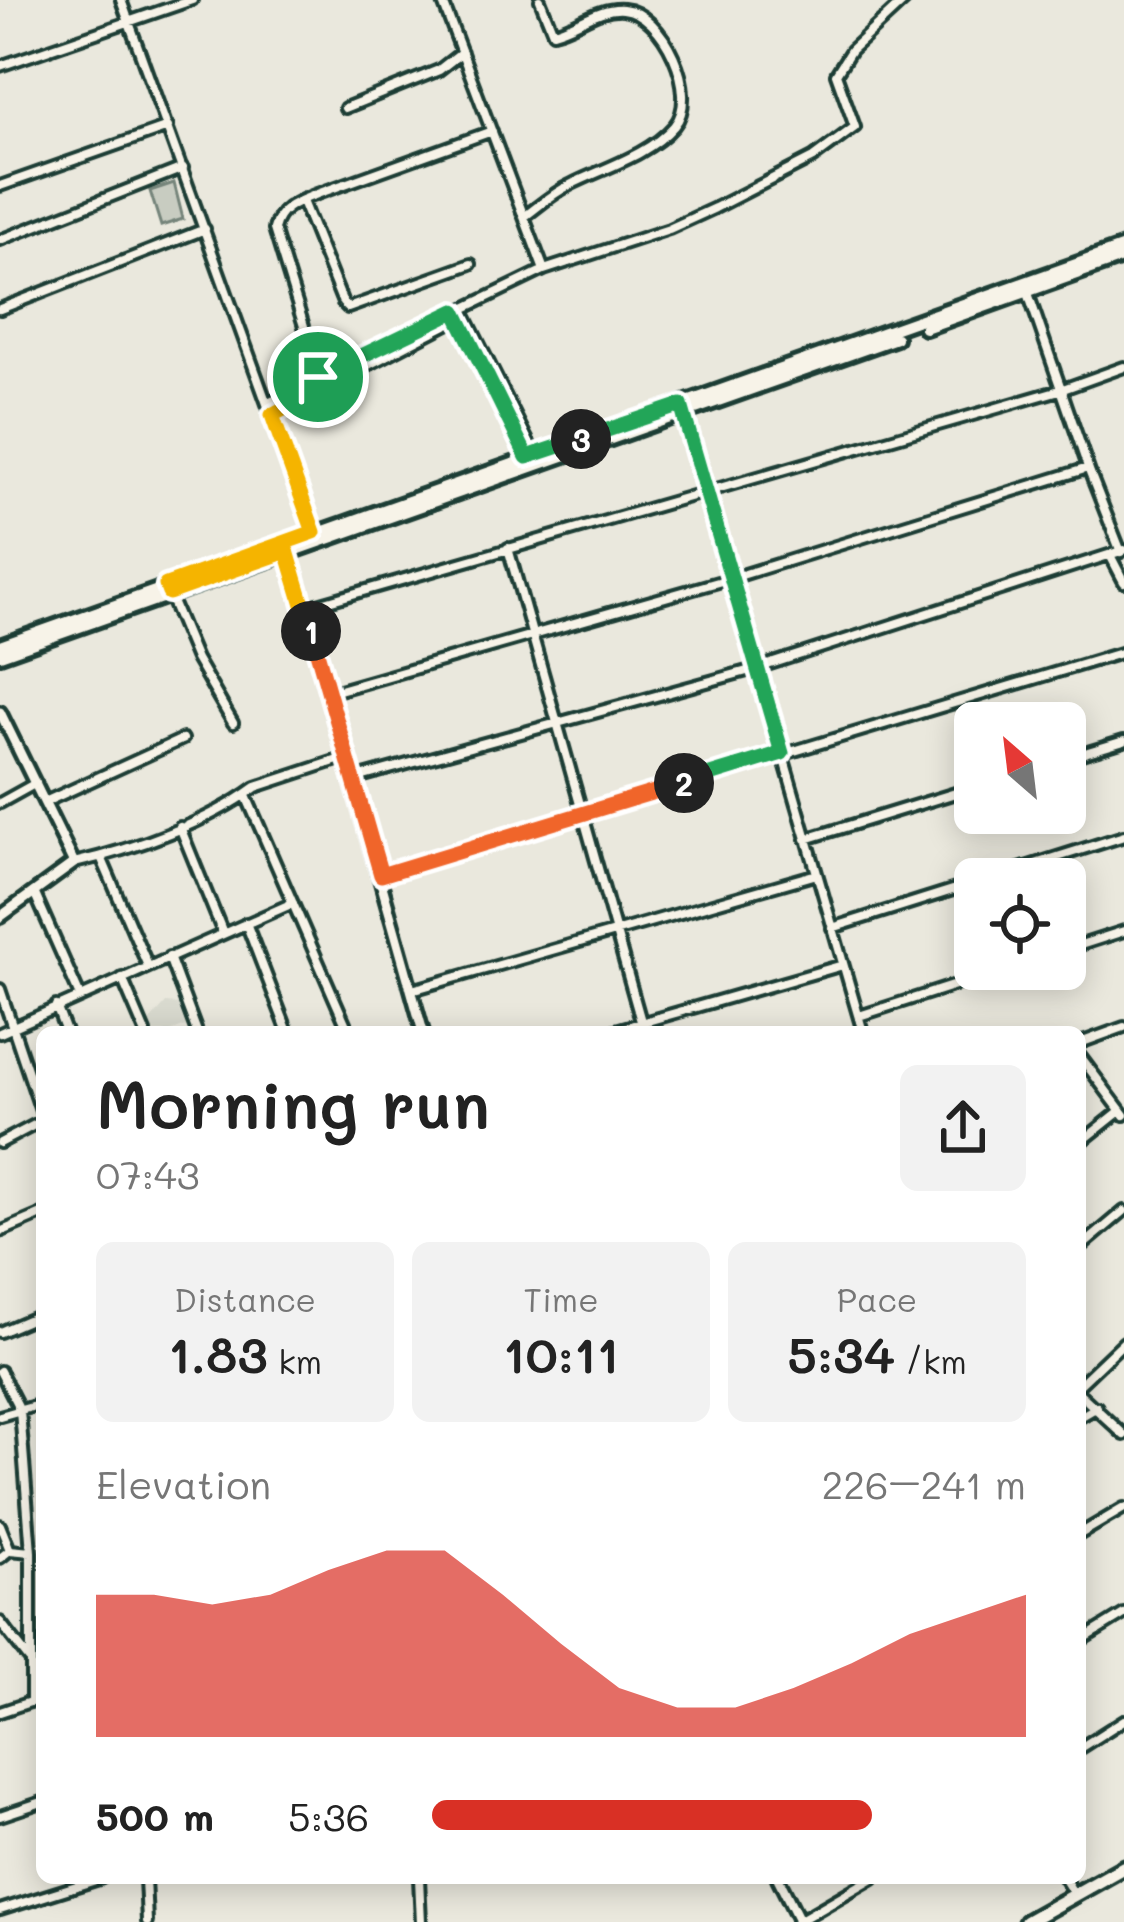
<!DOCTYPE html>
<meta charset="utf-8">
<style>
body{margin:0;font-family:Mali,sans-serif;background:#f2f2f2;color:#222;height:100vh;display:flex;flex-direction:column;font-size:45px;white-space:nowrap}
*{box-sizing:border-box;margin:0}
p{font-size:39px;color:#767676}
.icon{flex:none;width:66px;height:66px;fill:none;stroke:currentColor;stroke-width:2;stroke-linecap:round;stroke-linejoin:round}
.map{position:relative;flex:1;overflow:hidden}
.details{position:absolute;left:36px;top:1026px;width:1050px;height:858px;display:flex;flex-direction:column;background:#fff;border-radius:18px;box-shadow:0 6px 30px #0003}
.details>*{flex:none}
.needle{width:78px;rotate:332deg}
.controls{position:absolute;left:954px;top:702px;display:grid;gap:24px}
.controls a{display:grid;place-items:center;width:132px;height:132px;border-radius:18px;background:#fff;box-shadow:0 6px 30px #0003;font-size:60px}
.pin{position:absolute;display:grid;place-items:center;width:102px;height:102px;color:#fff;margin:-51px;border:6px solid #fff;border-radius:50%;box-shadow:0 3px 12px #0007}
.km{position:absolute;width:60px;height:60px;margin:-30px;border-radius:50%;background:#222;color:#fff;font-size:33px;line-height:60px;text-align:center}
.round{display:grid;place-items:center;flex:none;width:126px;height:126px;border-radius:18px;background:#f2f2f2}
.head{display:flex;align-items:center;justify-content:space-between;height:204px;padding:0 60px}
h1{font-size:66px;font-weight:600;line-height:90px}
.stats{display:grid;grid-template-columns:repeat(3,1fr);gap:18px;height:204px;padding:12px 60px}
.stats div{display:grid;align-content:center;border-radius:18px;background:#f2f2f2;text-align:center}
.stats b{font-size:51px;font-weight:600}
.stats small{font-size:33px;font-weight:400}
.stats p{font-size:33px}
.chart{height:336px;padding:24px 60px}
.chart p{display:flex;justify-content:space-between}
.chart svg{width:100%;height:216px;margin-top:12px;fill:#d93025;opacity:.7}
ul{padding:0 60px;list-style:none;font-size:39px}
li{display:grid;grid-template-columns:192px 144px 1fr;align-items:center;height:90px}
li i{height:30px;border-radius:15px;background:#d93025}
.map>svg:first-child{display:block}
</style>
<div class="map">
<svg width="1124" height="1922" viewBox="0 0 1124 1922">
<rect width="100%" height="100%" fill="#eae8dd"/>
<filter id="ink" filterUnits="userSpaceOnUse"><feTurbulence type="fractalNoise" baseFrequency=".00833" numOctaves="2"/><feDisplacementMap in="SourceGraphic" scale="24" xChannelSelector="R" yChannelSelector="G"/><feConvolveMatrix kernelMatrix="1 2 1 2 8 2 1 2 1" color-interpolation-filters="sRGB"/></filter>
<g filter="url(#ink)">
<path fill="#d9dacf" d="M166 1003 177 1004 186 1026 170 1032H153L149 1022Z"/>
<path fill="#c8ccc1" stroke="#74847a" stroke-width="3" d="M174 183 183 219 161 226 150 191Z"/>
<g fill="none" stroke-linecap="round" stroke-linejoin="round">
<defs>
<path id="minor" d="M121 0 314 534
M442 0 544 270
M0 66 192 0
M345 108 439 70 462 52
M0 186 168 127
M302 201 343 303 348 308 471 264
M524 217C539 206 553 193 570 185 603 168 648 156 674 126 701 95 663 12 623 9 598 7 576 27 553 32L540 0
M0 240 183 168
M1028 293 1090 473 1121 552
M0 309 205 229
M465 315 536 457
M458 318 529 460
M323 388 274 229C279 207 297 202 317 194L492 131
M268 403 544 270 669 229 715 208 813 158 855 127 836 74 851 50 905 0
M683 411 863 1032
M272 415 465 315
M508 548 644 1032
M1110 555 1124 582
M168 592 196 659 233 723
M304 608 1063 389 1124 367
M329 693 732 578 1088 468
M1065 759 1124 741
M353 779 758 668 1124 550
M247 798 349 1032
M45 802 183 739
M0 803 36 783
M180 827 223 933
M806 839 975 787
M101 857 148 966
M74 863C135 849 207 823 256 787L347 757
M381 875 1124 652
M988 879 1124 836
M34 892 80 996
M246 923 288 1032
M832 928 975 883
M1065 950 1124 931
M169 957 197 1032
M122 978 145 1032
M0 989 42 1114
M412 990 817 874
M56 1006 66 1032
M859 1016 1005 969
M609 1032 843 965
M0 1033 293 903
M1080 1043 1124 1027
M1080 1056 1124 1115
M0 1143 42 1121
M1080 1143 1120 1111
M0 1232 42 1214
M1080 1248 1124 1211
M0 1332 42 1314
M0 1371 20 1410 31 1552V1702
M1080 1384 1124 1342
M1080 1394 1124 1435
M0 1416 42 1404
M1080 1417 1097 1407
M0 1525 10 1550
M1080 1534 1124 1508
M0 1558 10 1550 31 1552
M0 1622 29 1659
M1080 1641 1124 1614
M0 1712 42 1698
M1080 1748 1124 1720
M0 1816 42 1802
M145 1878 147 1922
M419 1878 421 1922
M1064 1878 1074 1894
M0 1910 102 1878
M797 1922 873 1878"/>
<path id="tertiary" d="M288 551 423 1032
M0 712 74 863 0 917
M778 1878 800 1922"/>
<path id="primary" d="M925 328 1124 257
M0 646 1124 247
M0 655 896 338"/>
<path id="trunk" d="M1026 1922 1124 1867"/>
</defs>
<use href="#minor" stroke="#1f3d34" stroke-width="16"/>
<use href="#tertiary" stroke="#1f3d34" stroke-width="18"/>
<use href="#primary" stroke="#1f3d34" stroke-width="20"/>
<use href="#trunk" stroke="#1f3d34" stroke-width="21"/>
<use href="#minor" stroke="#f7f3e8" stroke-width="8"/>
<use href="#tertiary" stroke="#f7f3e8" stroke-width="9"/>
<use href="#primary" stroke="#f7f3e8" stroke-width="10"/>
<use href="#trunk" stroke="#f7f3e8" stroke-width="12"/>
</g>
</g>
<g fill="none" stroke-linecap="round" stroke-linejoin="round" filter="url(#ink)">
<defs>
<path id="split-1" d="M311 631 287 551 169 593 166 585 314 532 272 415 323 388 318 377"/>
<path id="split-2" d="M311 631 381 875 684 783"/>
<path id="split-3" d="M581 439 681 405 782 753 684 783"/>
<path id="split-4" d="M318 377 455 311 527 457 581 439"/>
</defs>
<use href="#split-1" stroke="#fff" stroke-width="24"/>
<use href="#split-2" stroke="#fff" stroke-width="24"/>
<use href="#split-3" stroke="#fff" stroke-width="24"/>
<use href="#split-4" stroke="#fff" stroke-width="24"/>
<use href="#split-1" stroke="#f5b400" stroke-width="15"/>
<use href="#split-2" stroke="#f0652b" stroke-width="15"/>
<use href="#split-3" stroke="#22a559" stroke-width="15"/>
<use href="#split-4" stroke="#22a559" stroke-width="15"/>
</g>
</svg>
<div class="controls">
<a><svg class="needle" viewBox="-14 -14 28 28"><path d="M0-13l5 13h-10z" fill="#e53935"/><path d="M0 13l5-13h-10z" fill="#767676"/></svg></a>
<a><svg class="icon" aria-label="locate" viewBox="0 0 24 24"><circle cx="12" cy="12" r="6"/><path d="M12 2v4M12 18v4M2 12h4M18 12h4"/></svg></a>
</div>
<div class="pin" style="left:318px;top:377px;background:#1e9e55"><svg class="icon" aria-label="arrive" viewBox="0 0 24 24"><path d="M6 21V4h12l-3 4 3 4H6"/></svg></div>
<b class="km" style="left:311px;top:631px">1</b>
<b class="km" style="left:684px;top:783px">2</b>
<b class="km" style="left:581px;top:439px">3</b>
<section class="details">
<div class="head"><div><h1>Morning run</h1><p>07:43</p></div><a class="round"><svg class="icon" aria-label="share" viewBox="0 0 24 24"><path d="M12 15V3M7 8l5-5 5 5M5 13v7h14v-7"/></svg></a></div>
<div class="stats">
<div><p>Distance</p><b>1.83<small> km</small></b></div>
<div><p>Time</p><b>10:11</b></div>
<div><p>Pace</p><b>5:34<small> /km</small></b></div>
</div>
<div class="chart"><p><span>Elevation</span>226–241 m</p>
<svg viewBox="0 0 160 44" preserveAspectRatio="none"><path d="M0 44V15L10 15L20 17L30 15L40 10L50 6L60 6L70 15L80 25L90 34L100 38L110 38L120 34L130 29L140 23L150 19L160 15V44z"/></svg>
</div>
<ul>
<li><b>500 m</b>5:36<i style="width:74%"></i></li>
</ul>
</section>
</div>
